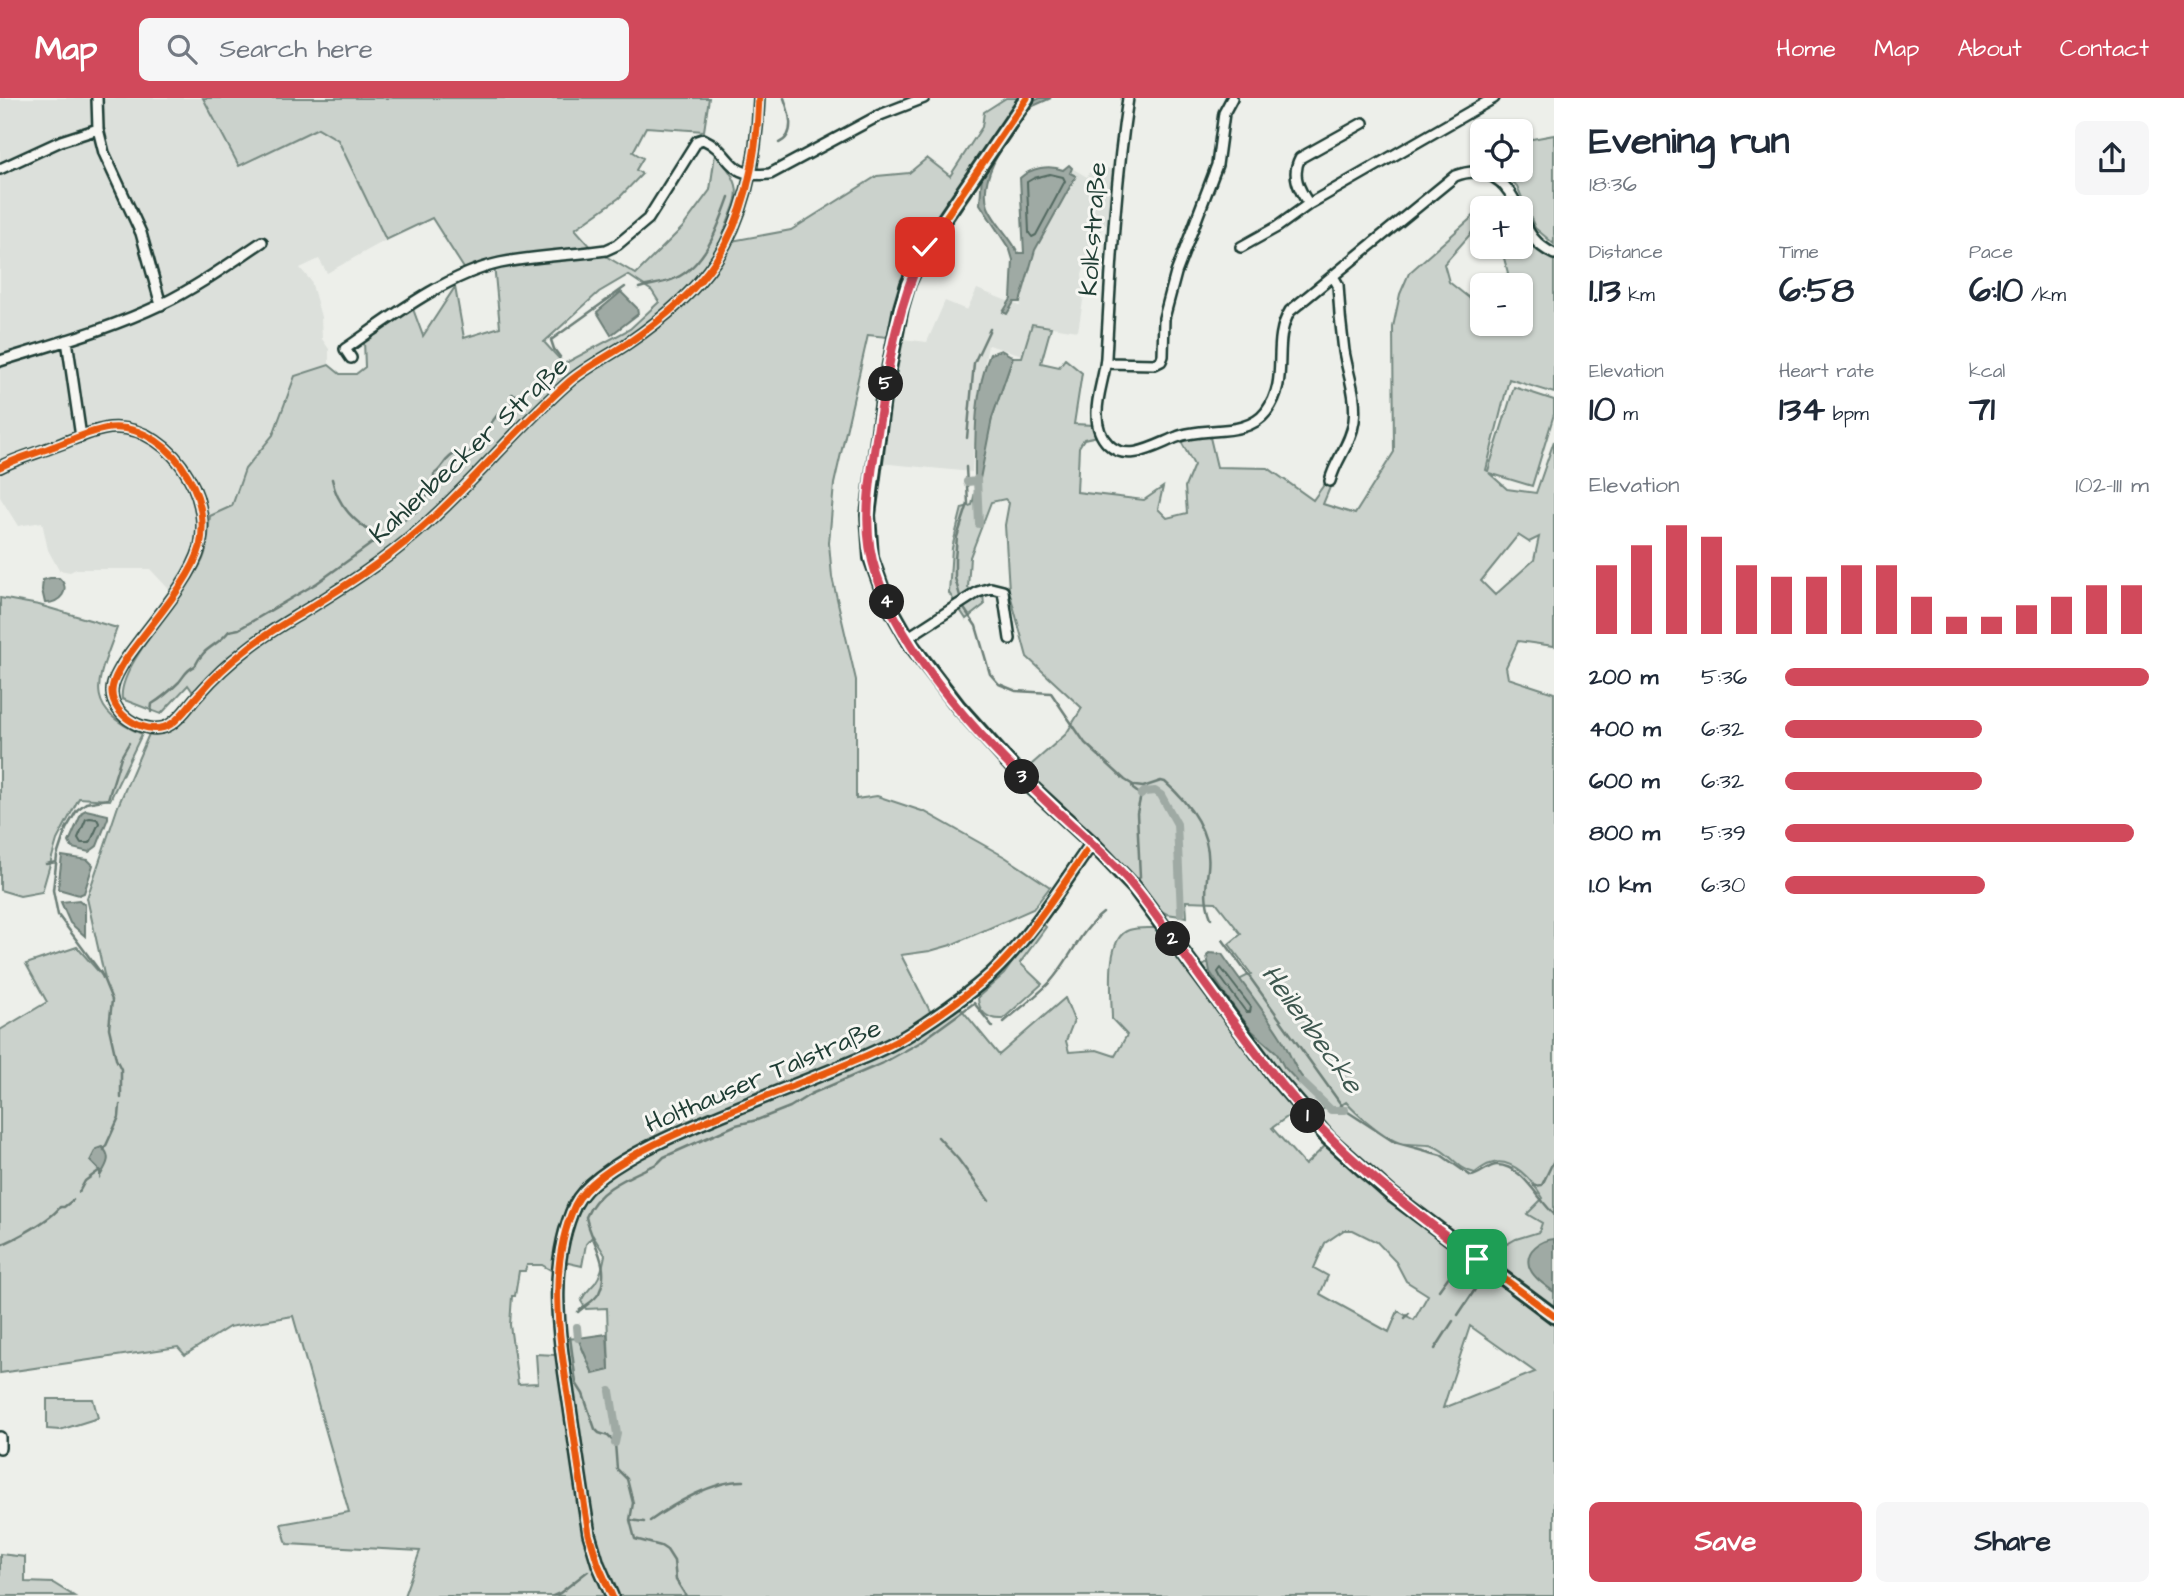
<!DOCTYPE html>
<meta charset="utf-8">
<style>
body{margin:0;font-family:"Architects Daughter",sans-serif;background:#f6f6f7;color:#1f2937;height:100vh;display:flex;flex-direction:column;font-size:26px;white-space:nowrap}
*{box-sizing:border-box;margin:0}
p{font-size:23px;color:#747a83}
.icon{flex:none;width:38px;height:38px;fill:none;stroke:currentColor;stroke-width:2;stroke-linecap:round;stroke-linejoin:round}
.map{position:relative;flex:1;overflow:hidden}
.panel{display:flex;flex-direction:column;background:#fff;width:630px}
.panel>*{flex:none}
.tools{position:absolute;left:1470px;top:21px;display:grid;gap:14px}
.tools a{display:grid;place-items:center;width:63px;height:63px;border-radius:10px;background:#fff;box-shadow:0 2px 5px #0004;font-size:35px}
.pin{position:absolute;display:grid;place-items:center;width:60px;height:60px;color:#fff;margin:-30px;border-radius:14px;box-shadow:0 4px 10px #0006}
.km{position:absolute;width:35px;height:35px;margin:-18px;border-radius:50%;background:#222;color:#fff;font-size:19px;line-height:35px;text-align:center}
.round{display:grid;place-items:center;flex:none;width:74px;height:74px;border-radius:10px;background:#f6f6f7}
.headline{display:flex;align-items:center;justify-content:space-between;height:119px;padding:0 35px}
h1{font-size:38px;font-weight:800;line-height:52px}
.figures{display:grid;grid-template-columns:repeat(3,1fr);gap:10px;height:119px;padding:7px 35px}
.figures div{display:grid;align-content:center}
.figures b{font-size:35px;font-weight:800}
.figures small{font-size:19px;font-weight:400}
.figures p{font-size:19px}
.chart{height:196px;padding:14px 35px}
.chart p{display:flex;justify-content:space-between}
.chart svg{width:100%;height:126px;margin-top:7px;stroke:#d1495b;stroke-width:6}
.action{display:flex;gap:14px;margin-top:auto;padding:14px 35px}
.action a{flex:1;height:80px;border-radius:10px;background:#d1495b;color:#fff;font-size:28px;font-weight:800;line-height:80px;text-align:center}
.action a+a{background:#f6f6f7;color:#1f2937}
ul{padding:0 35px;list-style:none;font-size:23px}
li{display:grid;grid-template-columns:112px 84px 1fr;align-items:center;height:52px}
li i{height:18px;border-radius:9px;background:#d1495b}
header{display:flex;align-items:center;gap:42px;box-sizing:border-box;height:98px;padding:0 35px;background:#d1495b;color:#fff}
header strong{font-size:33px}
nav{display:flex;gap:38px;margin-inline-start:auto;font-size:24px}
.search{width:490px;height:63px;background:#f6f6f7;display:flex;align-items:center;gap:18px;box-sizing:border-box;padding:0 24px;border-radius:10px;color:#747a83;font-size:26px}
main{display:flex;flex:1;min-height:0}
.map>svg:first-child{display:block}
</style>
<header>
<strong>Map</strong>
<div class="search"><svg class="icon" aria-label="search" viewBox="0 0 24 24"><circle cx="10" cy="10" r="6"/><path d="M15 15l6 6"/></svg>Search here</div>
<nav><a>Home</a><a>Map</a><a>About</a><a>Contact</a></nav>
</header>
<main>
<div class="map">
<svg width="1554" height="1498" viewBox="0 0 1554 1498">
<rect width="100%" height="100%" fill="#edefea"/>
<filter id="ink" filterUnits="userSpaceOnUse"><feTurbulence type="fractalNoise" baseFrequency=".0143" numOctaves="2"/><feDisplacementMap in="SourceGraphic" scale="14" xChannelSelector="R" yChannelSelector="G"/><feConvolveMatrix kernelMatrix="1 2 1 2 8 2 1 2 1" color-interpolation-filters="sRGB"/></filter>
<g filter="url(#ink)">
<path fill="#dce0db" d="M0 0H203L240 69 318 30 338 42 386 142 327 175 319 161 300 170 311 183 321 219 322 241 329 251V267L295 278 273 337 245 371 232 408 210 418 204 460 178 501 150 471H76L70 474 59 472 48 452 42 424 18 428 0 399Z
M1095 66 1113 72 1108 124 1092 143 1082 177 1084 197 1078 233 1032 226 1023 257 988 247 977 305 972 374 869 364 887 239 927 244 945 203 967 212 977 191 1020 208 1035 152 1076 78 1070 75 1072 70 1087 79Z
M1346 1004 1353 1012 1391 1040 1399 1045 1433 1048 1450 1058 1463 1071 1475 1075 1490 1065 1498 1064 1507 1065 1516 1071 1534 1085 1543 1101 1526 1116 1543 1126 1535 1142 1509 1146 1502 1145 1479 1171 1361 1081 1326 1047 1308 1024 1327 1008Z"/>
<path fill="#cbd2cc" stroke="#758880" stroke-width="2" fill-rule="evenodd" d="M203 0H709L704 33 646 29 633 54 643 60 636 72 642 76 619 100 575 131 592 150 636 176 682 130 710 92 715 56C753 95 732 102 721 145L791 132 877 78 909 75 927 60 950 78 982 29 984 14 1006 0H1018L922 142 903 184 887 239 868 237 834 386 829 445 832 479 856 582V701L877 698 925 714 1005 759 1050 789 1033 811 951 847 930 853 901 857 931 915C918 924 906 935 892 942 842 966 786 988 734 1008 687 1027 609 1053 576 1093 559 1114 559 1148 554 1174L542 1167H527L525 1173H519L515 1198H512L510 1227 518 1286 538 1285 536 1256 556 1257 574 1373 586 1377 565 1241 578 1240 593 1275 609 1272 607 1210 586 1211 581 1203C585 1194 589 1192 595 1185 601 1177 603 1167 605 1157L593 1138 586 1146 582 1168 564 1164 573 1124 581 1104 602 1080 669 1044 873 960 958 907 999 957 1065 900 1074 922 1066 943 1069 954 1097 952 1115 958 1127 937 1112 921C1112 900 1104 840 1129 832 1137 829 1148 830 1157 830L1192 874 1218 859 1237 883 1251 876 1229 846 1241 836 1216 804 1186 803 1187 819 1167 816 1159 812 1117 765 1023 674 1066 636 1082 610 1027 559 1009 492 1005 427 1009 405 1005 401 991 404 970 459 968 490 983 496 984 507 966 521 949 495 952 450 962 410 972 407 992 320 1013 259H1022L1032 226 1051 229 1041 265 1059 269 1065 261 1082 275 1074 326 1094 327 1098 338 1084 341 1079 349 1077 394 1144 402 1163 389 1158 411 1167 420 1187 415 1185 389 1194 367 1179 340 1209 335 1217 369 1268 370 1313 402 1326 384 1331 387 1323 406 1355 416 1394 354 1393 229 1400 196 1409 175 1477 115 1474 132 1444 166 1449 184 1478 207 1482 203V226H1521V187H1497L1508 175 1501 149H1521V125L1529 144 1554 159V295L1509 281 1486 372 1488 373 1514 289 1554 302V316L1532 388 1489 375 1507 391 1536 395 1554 343V548L1518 543 1506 569 1508 580 1554 595V1498H404L420 1453 287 1446 281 1426 349 1414 293 1218 229 1229 185 1257 178 1249 0 1275V932L47 904 26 866 77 849 105 881 87 800 118 708 149 636C173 641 186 619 199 603L188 587 161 616 122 601C117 567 188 496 203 461 209 449 208 431 210 418L232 408 245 371 273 337 295 278 329 267 340 276H356L365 269 364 242 413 211 423 238 455 189 464 240 500 229 494 166 465 172 432 120 386 142 338 42 318 30 239 68ZM628 177 652 193 659 204 630 231 564 266 544 244 599 194ZM1518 437 1529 444 1539 439 1534 462 1495 497 1481 483ZM1346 1004C1355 1015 1386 1041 1400 1045 1410 1048 1423 1045 1433 1048 1450 1054 1458 1072 1475 1075 1479 1072 1485 1067 1490 1066 1512 1057 1533 1084 1543 1100L1527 1116 1542 1125 1539 1134 1516 1141 1507 1146 1502 1145 1479 1170 1361 1081 1326 1047 1305 1067 1272 1030 1294 1014 1308 1024 1327 1008 1335 1011ZM1344 1132H1353L1377 1144 1396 1164 1406 1183 1428 1197 1414 1222 1398 1213 1389 1234 1320 1196 1328 1178 1314 1170 1325 1145ZM1470 1228 1535 1274 1444 1310H1443Z
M1554 37V146L1535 130 1517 88 1501 72H1521V43Z
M0 500 39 507 117 530C99 581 79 609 142 636L110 702 79 700 57 742 42 794 20 798 0 792Z
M1041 824 1046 829 1020 865 1042 886 1003 921C988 922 978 914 978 899L1004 876Z
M47 1301H93L98 1320 60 1332 47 1331Z
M0 1456 25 1459V1484L53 1485 74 1498H0Z"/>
<path fill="#9faaa4" stroke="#6c7e77" stroke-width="2" d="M1040 0H1051L1033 8 1026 15C1009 40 977 77 988 109 995 126 1011 139 1018 155H1024L1020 80C1031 70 1049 66 1063 72L1069 67 1072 70 1070 75 1076 78 1035 152 1020 204H1014L1007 216 1003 214 1011 201 1013 162 1010 152 980 106 982 76 1028 6Z
M621 194 637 210 638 216 611 237 597 214Z
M1001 252 1013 259 992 320 980 381 975 382C975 341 974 294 990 256Z
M50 480H59C72 491 60 506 45 505L42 492 43 482Z
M86 712 108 717V720L97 748 89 754 72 750 69 744 82 714Z
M62 758 88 762 93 767 84 795 79 797 58 791Z
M79 802 85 807V838L70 825 61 804Z
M1209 855 1222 856C1241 884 1262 910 1280 938 1290 953 1291 966 1304 982L1300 986 1284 969 1276 954 1251 932 1236 912 1210 874 1207 858Z
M102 1049C113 1059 106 1068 100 1078V1073L90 1063 96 1051Z
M1554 1141V1194C1545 1187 1532 1179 1529 1168 1525 1152 1541 1142 1554 1141Z
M607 1236 609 1272 593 1276 578 1240Z"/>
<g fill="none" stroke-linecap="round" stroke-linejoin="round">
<path stroke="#526961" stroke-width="2" d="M1050 76 1063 79 1065 83 1036 137 1032 139 1029 135 1027 84 1034 80Z
M90 720 97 721 99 725 90 745H81L78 740 86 721Z
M1221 870 1251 909 1250 914H1246L1221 880 1218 874Z"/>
<path stroke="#6c7e77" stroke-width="2.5" d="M779 45C797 37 789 14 784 0
M639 190C651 186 665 186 676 180 706 166 719 127 729 99
M560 259 554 251 551 242 625 189
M967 340 974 265 990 231
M332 381C337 408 356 425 378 439
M961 502 955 480V461L957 439 968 406 966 369
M963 509 976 528 990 576 999 586 1016 593 1051 595 1085 645 1125 682 1135 688 1143 689 1161 683 1165 684C1190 706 1212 735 1208 771 1206 789 1204 802 1211 820
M151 614 152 606C162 600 171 592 179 584 185 577 186 572 195 568 204 548 217 549 229 533L239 531 317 485 418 412 434 387V376C443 371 445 359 455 356L462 361C483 346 490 317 512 304V296L521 298 528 288 540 282
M1132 687 1133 691 1141 697 1137 715 1140 779 1138 782
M46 766 56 764
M1223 842 1345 1012 1394 1044 1441 1057 1471 1078C1480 1077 1487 1068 1496 1067 1522 1066 1538 1102 1554 1116
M1004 924C1019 911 1037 898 1050 884 1070 862 1079 834 1103 815
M121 1000V971L116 961 109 930 112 902 101 875 58 817 53 792 57 758 66 731 77 712 86 705 108 701 121 659 129 645
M938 1039 958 1061 989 1103
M104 1052 119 1019 120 1007
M1534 1088 1542 1087 1554 1062
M79 1094 85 1083 100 1072
M0 1147C14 1142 52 1121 60 1109H64L73 1102
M1439 1192 1457 1167
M578 1214C585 1207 595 1203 599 1195 612 1167 591 1144 586 1119 598 1089 632 1078 658 1065L664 1059 736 1027 757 1022 790 1009 811 996 883 965 919 945 974 905 993 929
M1458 1217 1480 1184
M1405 1220 1409 1215
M570 1239 576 1285 583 1296 595 1331 599 1335 608 1338 615 1345 617 1371 627 1381 633 1405 630 1422 635 1441 661 1448 667 1452 674 1463 676 1482 686 1498
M1435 1251 1453 1223
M630 1422 644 1424
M650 1423C674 1406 714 1382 744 1383
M553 1498 560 1495 588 1473"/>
<path stroke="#9faaa4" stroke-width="8" d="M977 381 979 426
M967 384 977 383
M1141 697 1144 694 1155 693 1161 697 1177 726 1181 815
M1302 984 1331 1012H1345
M577 1229 578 1240
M610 1293 617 1336 615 1345"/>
<defs>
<path id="minor" d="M97 0 98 31 104 55 141 135 161 207
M1128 0C1115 86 1111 172 1106 259 1105 278 1096 298 1097 317 1097 327 1100 338 1108 346 1127 366 1156 347 1177 339 1204 328 1246 340 1266 314 1291 281 1270 246 1290 213L1455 78C1486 66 1506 82 1518 110
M0 71 61 43 98 31
M1309 106C1299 92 1291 77 1300 60L1363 25
M1521 117C1528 136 1536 147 1554 156
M1241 149 1277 129 1309 106 1494 0
M67 242 81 339
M351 260 345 251C390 220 445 177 500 165 535 158 571 157 606 152L617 147 648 121 697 43 703 41C734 55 724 80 770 76L880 17 924 0
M0 263C54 246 110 231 162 206 197 189 229 166 262 144
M1106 265 1155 266 1161 263 1163 258 1164 220 1176 175 1217 67 1224 15 1232 0
M0 369C17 360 37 355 55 348 72 342 92 332 110 330 143 327 173 351 188 378 201 400 205 424 200 449 191 484 145 532 124 564 119 573 112 583 112 593 111 619 150 640 171 626 183 618 190 605 200 595 214 579 229 565 246 552 265 536 287 524 308 511 345 488 383 464 416 435 471 388 516 330 570 283 588 268 609 258 628 245 662 222 693 196 716 162 747 115 757 55 759 0
M1330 383C1335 362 1351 346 1354 323 1357 297 1348 277 1344 253 1341 231 1339 209 1338 187L1334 180
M907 540 978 494 991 490 1003 493 1010 541
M0 1339V1350"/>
<path id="tertiary" d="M612 1498 598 1466 589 1436C582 1394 576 1352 570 1310 560 1244 546 1170 575 1107 606 1042 841 980 911 935 939 917 967 898 992 875 1031 838 1061 789 1092 745"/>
<path id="secondary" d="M1027 0 926 148 908 186 901 210 883 301 868 417 871 460 886 502 912 548 958 608 1026 684 1092 745 1134 789 1276 980 1328 1040 1391 1096 1554 1218"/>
</defs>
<use href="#minor" stroke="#1f3d34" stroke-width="14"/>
<use href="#tertiary" stroke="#1f3d34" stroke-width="16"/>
<use href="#secondary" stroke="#1f3d34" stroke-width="18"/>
<use href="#minor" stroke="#f6f6f2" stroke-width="9"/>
<use href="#tertiary" stroke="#f6f6f2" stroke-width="10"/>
<use href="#secondary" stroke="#f6f6f2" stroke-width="12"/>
<defs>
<path id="cycleway" d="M1027 0 926 148 908 186 901 210 883 301 868 417 871 460 886 502 912 548 958 608 1026 684 1092 745 1134 789 1276 980 1328 1040 1391 1096 1554 1218
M0 369C17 360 37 355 55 348 72 342 92 332 110 330 143 327 173 351 188 378 201 400 205 424 200 449 191 484 145 532 124 564 119 573 112 583 112 593 111 619 150 640 171 626 183 618 190 605 200 595 214 579 229 565 246 552 265 536 287 524 308 511 345 488 383 464 416 435 471 388 516 330 570 283 588 268 609 258 628 245 662 222 693 196 716 162 747 115 757 55 759 0
M612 1498 598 1466 589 1436C582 1394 576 1352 570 1310 560 1244 546 1170 575 1107 606 1042 841 980 911 935 939 917 967 898 992 875 1031 838 1061 789 1092 745"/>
</defs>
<use href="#cycleway" stroke="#f6f6f2" stroke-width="11"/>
<use href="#cycleway" stroke="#e8590c" stroke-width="7"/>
</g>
</g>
<g fill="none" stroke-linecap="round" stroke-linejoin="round" filter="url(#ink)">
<defs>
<path id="route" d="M925 149C897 207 888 269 878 331 871 379 860 428 876 475 903 559 985 645 1048 705 1072 728 1098 750 1121 774 1141 795 1158 820 1175 844 1208 890 1241 936 1276 980 1335 1053 1402 1106 1477 1161"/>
</defs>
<use href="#route" stroke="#fff" stroke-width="14"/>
<use href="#route" stroke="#d1495b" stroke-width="9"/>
</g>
<g text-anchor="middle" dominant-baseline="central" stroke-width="6" stroke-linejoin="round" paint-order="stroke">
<g font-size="26" fill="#1f3d34" stroke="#f6f6f2">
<text transform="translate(1093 131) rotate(-86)">Kolkstraße</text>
<text transform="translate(469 352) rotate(-43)">Kahlenbecker Straße</text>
<text transform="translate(763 978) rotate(-23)">Holthauser Talstraße</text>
</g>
<g font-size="28" font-style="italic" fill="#3f5850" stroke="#f6f6f2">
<text transform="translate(1312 931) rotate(54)">Heilenbecke</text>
</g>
</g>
</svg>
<div class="tools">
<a><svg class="icon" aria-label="locate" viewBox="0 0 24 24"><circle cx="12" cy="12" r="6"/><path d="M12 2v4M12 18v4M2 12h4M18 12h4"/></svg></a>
<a>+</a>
<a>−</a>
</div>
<div class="pin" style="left:1477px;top:1161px;background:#1e9e55"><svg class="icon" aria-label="arrive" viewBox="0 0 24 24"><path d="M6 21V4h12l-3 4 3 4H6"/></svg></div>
<div class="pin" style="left:925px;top:149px;background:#d93025"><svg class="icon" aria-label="check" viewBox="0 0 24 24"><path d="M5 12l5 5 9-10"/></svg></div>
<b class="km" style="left:1308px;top:1018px">1</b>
<b class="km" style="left:1173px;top:841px">2</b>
<b class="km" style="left:1022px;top:679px">3</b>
<b class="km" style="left:887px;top:504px">4</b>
<b class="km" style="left:886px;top:286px">5</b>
</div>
<section class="panel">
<div class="headline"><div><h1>Evening run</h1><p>18:36</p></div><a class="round"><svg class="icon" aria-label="share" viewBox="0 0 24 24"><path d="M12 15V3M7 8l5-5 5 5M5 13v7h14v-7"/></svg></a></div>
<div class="figures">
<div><p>Distance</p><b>1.13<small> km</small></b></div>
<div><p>Time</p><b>6:58</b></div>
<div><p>Pace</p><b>6:10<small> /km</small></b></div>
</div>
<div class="figures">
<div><p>Elevation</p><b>10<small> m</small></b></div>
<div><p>Heart rate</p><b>134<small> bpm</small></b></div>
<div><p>kcal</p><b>71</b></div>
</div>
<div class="chart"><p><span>Elevation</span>102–111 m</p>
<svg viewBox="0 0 160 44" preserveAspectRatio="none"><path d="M5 44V20M15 44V13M25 44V6M35 44V10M45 44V20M55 44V24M65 44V24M75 44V20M85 44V20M95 44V31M105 44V38M115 44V38M125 44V34M135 44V31M145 44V27M155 44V27"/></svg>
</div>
<ul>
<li><b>200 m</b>5:36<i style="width:100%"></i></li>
<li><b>400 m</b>6:32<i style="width:54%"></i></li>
<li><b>600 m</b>6:32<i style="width:54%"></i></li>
<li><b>800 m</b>5:39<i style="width:96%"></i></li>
<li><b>1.0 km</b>6:30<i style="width:55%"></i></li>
</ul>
<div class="action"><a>Save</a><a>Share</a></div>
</section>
</main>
